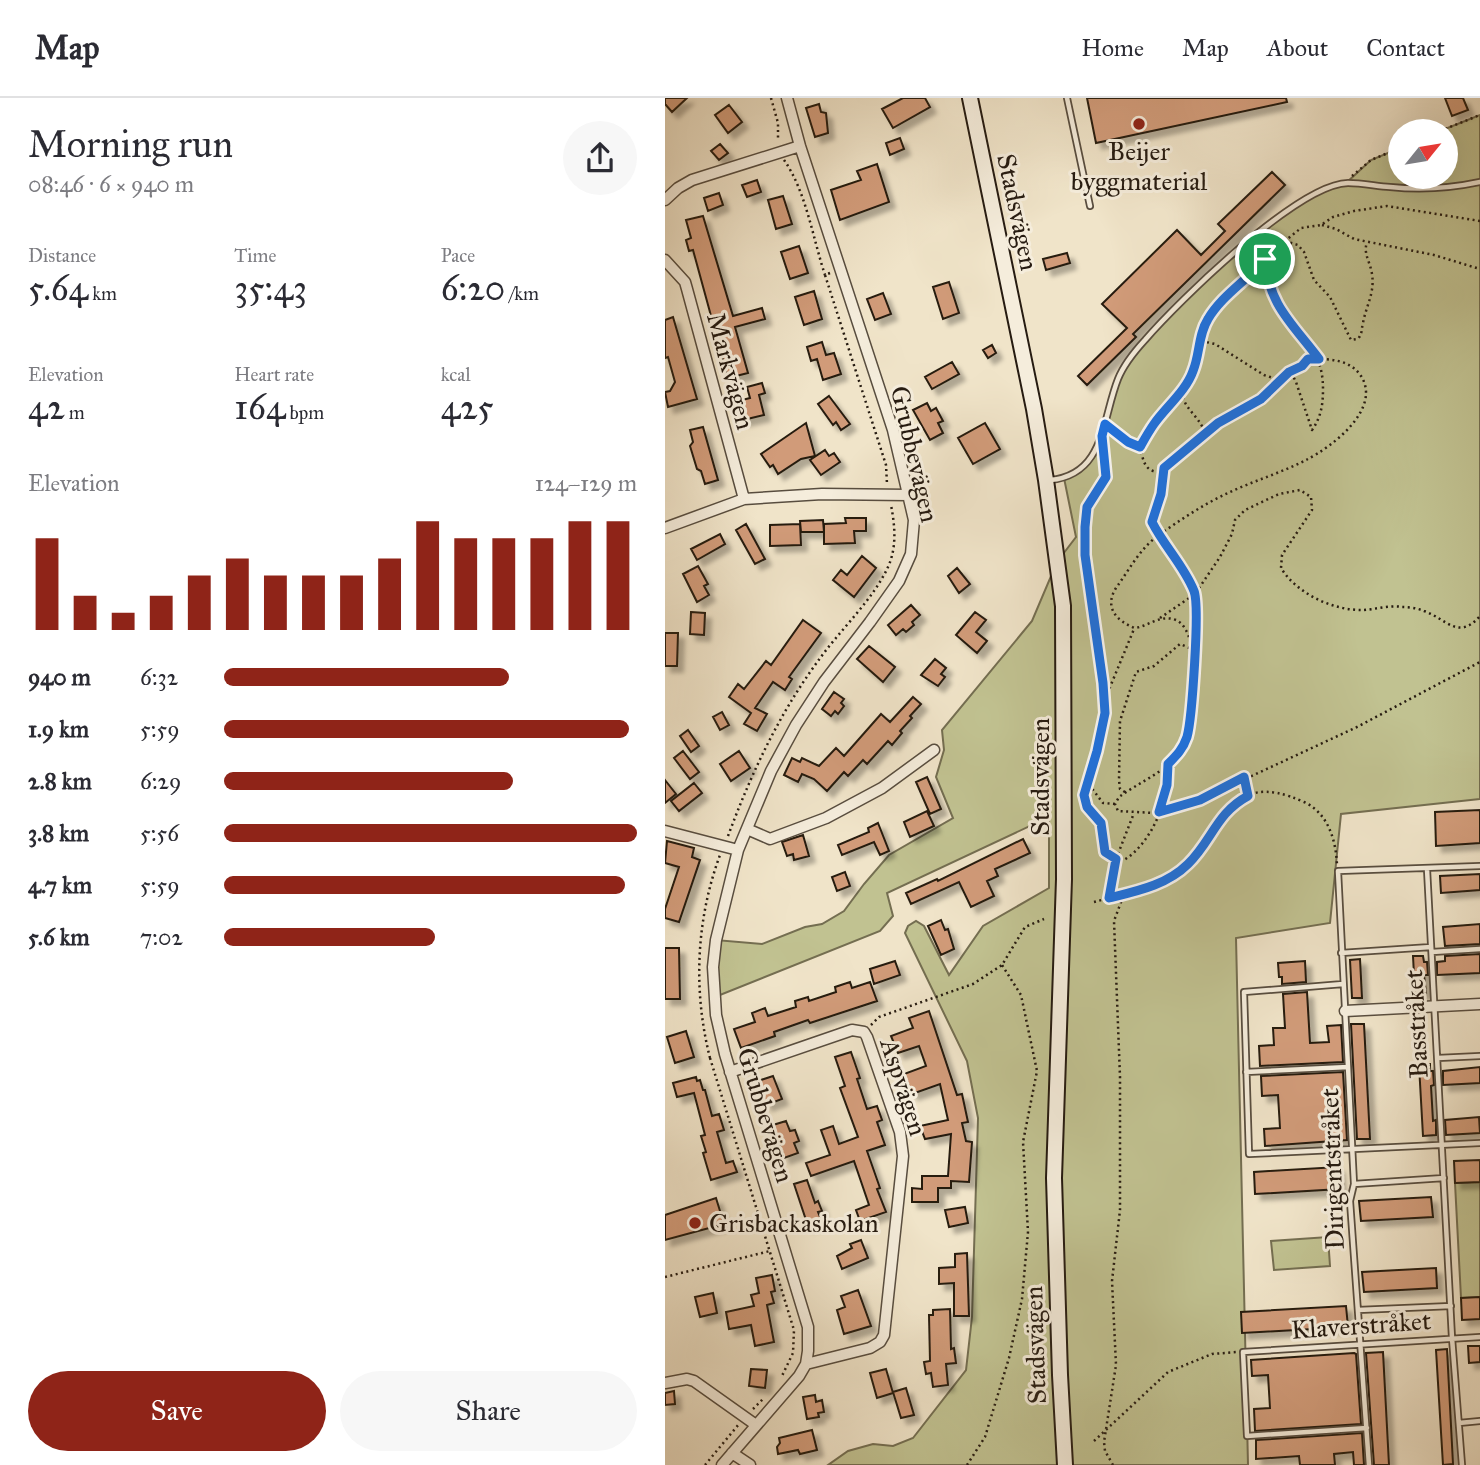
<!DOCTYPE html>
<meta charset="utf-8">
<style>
body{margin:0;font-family:"IM FELL Great Primer",serif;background:#f7f7f7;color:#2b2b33;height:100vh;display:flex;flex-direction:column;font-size:26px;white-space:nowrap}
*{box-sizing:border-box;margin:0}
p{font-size:23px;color:#7c7c81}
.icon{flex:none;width:38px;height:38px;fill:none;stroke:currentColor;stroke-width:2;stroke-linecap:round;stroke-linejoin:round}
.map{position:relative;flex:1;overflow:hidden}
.sheet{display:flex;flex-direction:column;background:#fff;width:665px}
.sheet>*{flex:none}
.needle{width:46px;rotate:60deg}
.tools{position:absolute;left:723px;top:21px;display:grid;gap:14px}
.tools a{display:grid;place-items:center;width:70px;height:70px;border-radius:50%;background:#fff;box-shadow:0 7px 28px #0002;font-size:35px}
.pin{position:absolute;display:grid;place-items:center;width:60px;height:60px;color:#fff;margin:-30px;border:4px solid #fff;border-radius:50%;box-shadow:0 2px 7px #0007}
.round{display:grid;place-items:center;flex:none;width:74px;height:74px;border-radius:37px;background:#f7f7f7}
.head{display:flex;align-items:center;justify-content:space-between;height:119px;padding:0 28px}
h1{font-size:38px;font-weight:600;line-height:52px}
.figures{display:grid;grid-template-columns:repeat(3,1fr);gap:10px;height:119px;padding:7px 28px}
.figures div{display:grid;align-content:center}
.figures b{font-size:35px;font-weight:600}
.figures small{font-size:19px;font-weight:400}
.figures p{font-size:19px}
.chart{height:196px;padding:14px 28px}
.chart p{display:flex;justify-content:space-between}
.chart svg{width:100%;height:126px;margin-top:7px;stroke:#8f2418;stroke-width:6}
.cta{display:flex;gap:14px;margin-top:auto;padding:14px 28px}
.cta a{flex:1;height:80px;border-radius:42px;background:#8f2418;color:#fff;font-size:28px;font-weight:600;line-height:80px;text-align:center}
.cta a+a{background:#f7f7f7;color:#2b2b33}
ul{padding:0 28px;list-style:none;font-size:23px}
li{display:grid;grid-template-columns:112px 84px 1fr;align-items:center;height:52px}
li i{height:18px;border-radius:9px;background:#8f2418}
header{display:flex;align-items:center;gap:42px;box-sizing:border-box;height:98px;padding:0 35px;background:#fff;border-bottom:2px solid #e1e1e2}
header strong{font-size:33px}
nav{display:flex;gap:38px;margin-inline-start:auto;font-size:24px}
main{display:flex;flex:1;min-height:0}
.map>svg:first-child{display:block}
</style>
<header>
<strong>Map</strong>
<nav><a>Home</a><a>Map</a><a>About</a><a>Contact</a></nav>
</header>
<main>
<section class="sheet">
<div class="head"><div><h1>Morning run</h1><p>08:46 · 6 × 940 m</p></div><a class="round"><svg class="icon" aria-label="share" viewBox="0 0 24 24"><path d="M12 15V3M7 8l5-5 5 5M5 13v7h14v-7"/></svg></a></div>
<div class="figures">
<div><p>Distance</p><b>5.64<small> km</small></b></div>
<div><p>Time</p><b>35:43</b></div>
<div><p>Pace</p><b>6:20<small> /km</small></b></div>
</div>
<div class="figures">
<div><p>Elevation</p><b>42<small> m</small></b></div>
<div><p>Heart rate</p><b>164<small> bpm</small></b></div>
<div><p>kcal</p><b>425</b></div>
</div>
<div class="chart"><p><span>Elevation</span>124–129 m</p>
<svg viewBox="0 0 160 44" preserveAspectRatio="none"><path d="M5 44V12M15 44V32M25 44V38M35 44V32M45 44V25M55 44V19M65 44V25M75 44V25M85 44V25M95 44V19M105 44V6M115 44V12M125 44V12M135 44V12M145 44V6M155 44V6"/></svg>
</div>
<ul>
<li><b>940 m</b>6:32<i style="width:69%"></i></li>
<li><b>1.9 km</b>5:59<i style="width:98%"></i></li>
<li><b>2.8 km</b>6:29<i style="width:70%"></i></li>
<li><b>3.8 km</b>5:56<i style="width:100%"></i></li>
<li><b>4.7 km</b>5:59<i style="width:97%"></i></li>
<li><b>5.6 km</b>7:02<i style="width:51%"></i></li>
</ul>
<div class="cta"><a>Save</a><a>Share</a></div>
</section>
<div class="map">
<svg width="815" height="1367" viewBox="0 0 815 1367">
<defs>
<filter id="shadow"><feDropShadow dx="6" dy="6" stdDeviation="2" flood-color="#0004"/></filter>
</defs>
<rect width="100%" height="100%" fill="#f0e4c9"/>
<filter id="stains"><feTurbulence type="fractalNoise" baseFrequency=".00286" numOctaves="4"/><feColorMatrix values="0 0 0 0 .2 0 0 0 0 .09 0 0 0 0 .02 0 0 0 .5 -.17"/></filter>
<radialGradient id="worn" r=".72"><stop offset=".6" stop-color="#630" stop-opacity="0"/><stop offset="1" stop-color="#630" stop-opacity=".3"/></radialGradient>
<path fill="#c1c291" stroke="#746e51" stroke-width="2" d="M815 17V701L676 716 665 825 571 840 583 1367H163L183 1353 208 1346 228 1348 248 1340 301 1272 307 1219 313 1020 302 963 240 835 243 828 251 823 259 828 284 877 318 828 384 790V719L222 795 228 818 215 833 50 899 51 842 97 846 140 829 157 826 179 813 199 786 224 757 288 720 271 679 279 652 277 632 367 523 392 464 411 439 399 380 419 368 432 351 447 296 466 257 533 189 597 132 652 95 681 85 706 62 735 50V79H780V33H775Z
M815 1084V1199L796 1200 790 1085Z
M663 1139 665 1168 609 1172 606 1143Z"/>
<path fill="#d19b79" stroke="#261b11" stroke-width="2" filter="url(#shadow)" d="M0 0H22L7 14 0 6Z
M238 0H260L265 9 228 30 217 11Z
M422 0H621L622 4 431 45Z
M780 0H798L803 12 787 18Z
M154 6 156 14 161 15 163 35 150 39 141 10Z
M64 7 77 24 63 35 50 17Z
M235 40 239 51 225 57 221 45Z
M55 46 63 55 54 62 46 53Z
M212 66 224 104 175 122 166 92 196 82 192 73Z
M607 74 620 87 468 236 471 239 422 287 413 278 462 230 437 206 512 132 536 157 560 133 553 126Z
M92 82 96 94 82 99 77 87Z
M54 95 58 107 43 113 39 100Z
M118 98 127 126 111 131 103 102Z
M38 118 68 218 97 210 100 221 70 229 83 275 63 280 28 152 24 153 21 142 26 140 21 122Z
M134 148 143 175 125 181 116 154Z
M402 155 405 165 381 172 378 161Z
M284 184 294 215 278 221 268 189Z
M149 193 157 221 139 227 130 199Z
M218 195 226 216 210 222 202 201Z
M8 219 32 301 3 309 0 294 5 293 10 284 3 259 0 260V222Z
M157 244 161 257 169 255 176 276 158 282 152 261 146 263 142 249Z
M327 247 331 255 323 260 318 252Z
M287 264 294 276 267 291 260 279Z
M97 285 100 295 94 297 99 317 78 322 73 303 85 300 82 289Z
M164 298 185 326 176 332 171 324 168 327 153 306Z
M262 305 266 313 271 310 278 323 273 325 278 335 265 342 248 312Z
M141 325 150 358 136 361 113 376 108 367 105 369 96 356Z
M320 325 335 351 308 366 293 340Z
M38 329 53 382 40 386 36 373 32 371 25 348 28 344 25 332Z
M160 352 164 358 169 355 175 364 156 377 145 362Z
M180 420H201V433H189L190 445 159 446V426L181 425Z
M158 422 159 434H136L135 423Z
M81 426 100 461 90 466 71 432Z
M135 426 136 447 105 448V427Z
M55 436 60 446 32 462 26 451Z
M197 458 211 470 189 499 168 482 176 472 182 477Z
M33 468 43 486 39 488 44 497 32 504 18 476Z
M292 470 305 486 294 495 283 478Z
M246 507 255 517 247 524 249 527 241 534 238 531 231 537 223 527Z
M26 514 40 515 39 537 25 536Z
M310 514 321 522 311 534 322 543 312 555 291 537Z
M138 522 156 535 124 579 127 581 120 592 108 584 90 610 102 616 92 633 79 626 86 615 64 599 73 586 79 591 101 563 106 567Z
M0 535H13L12 568H0Z
M204 548 230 569 218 584 192 561Z
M270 561 281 570 276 576 280 579 273 588 256 577Z
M169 594 179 601 176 605 179 608 173 616 170 613 166 618 157 611Z
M248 599 256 606 245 618 247 620 235 633 237 635 227 647 223 643 202 666 198 662 183 678 179 674 162 693 149 681 137 676 133 684 119 677 127 660 135 664 137 660 154 668 171 650 179 658 216 616 225 624Z
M57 614 64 627 55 632 48 619Z
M23 632 34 648 26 654 15 638Z
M18 653 34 674 25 681 9 660Z
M74 653 85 670 66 683 55 666Z
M262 679 276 711 265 716 251 684Z
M0 682 11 696 0 705Z
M29 685 37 695 14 713 6 703Z
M815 712V745L771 748 770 714Z
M262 713 269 728 245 739 239 724Z
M213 725 224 753 215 757 209 744 177 757 173 747 204 734 203 730Z
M138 737 144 758 129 762 128 756 122 758 117 744Z
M358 741 365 755 330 771 333 778 322 783 329 798 306 809 294 784 246 806 241 795 272 781 273 783Z
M2 743 29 750 27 759 35 762 14 824 0 820V811L14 769 0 765Z
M180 774 185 788 172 793 167 779Z
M815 776V792L776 795 775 778Z
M276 822 280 832 283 831 289 851 276 857 263 828Z
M815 826V846L780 848 778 829Z
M0 850H14L15 901H0Z
M815 856V875L772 877V864L780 863V858Z
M748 858H758L759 864H762L763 877H759L761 895 750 896Z
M695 861 697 900H687L685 862Z
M230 863 235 877 209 886 205 871Z
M640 863 641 884 617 886V879H614L613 865Z
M185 884 187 890 205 884 212 903 145 925 143 922 109 934 110 938 76 950 69 931 90 924 87 915 100 910 103 918 131 909 130 903 143 899 144 903 171 894 170 889Z
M642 894 645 945 664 944 662 928 676 927 678 964 595 968 594 948 609 947 608 930H620L618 896Z
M264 913 292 997 297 996 303 1024 297 1025 301 1043 307 1044 304 1084 286 1083V1090H273V1104H247V1090L257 1091V1078H283L286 1036 260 1041 255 1028 283 1022 275 986 247 996 239 976 261 968 254 948 233 955 226 938 248 930 244 920Z
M686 926H699L705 1041H692Z
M21 933 29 959 10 965 2 939Z
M186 954 195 980 192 981 202 1011 212 1008 217 1022 212 1024 220 1047 202 1053 215 1090 212 1091 221 1114 195 1123 191 1112 204 1107 189 1063 146 1078 141 1065 165 1057 156 1032 168 1028 174 1046 193 1039 175 990 180 988 170 959Z
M765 966V973H768L769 987 766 988 768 1023 771 1022V1037L758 1038 754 967Z
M815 969V985L778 987V973Z
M678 974 682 1042 600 1048 599 1031 615 1030 613 997 597 998 596 978Z
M108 978 117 1001 101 1007 93 983Z
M31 979 32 983 35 982 38 992H40L47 1018 54 1016 59 1032 52 1034 61 1065 68 1063 72 1074 46 1082 38 1055 41 1054 36 1038 40 1037 29 995 12 999 8 985Z
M814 1019 815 1035 781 1037 780 1022Z
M121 1023 125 1033 130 1032 134 1043 129 1045 133 1055 119 1060 108 1027Z
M815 1062V1084L790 1085 789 1063Z
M673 1069 675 1091 590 1096 589 1074Z
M142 1082 150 1105 153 1103 157 1113 153 1114 157 1124 143 1128 129 1086Z
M766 1099 768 1119 696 1123 694 1103Z
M51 1100 59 1126 0 1142V1117Z
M300 1109 303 1125 284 1129 280 1112Z
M196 1142 203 1160 177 1171 172 1158 187 1150 185 1146Z
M302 1155 304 1218H289V1185L274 1186V1170L290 1169V1156Z
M771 1170 772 1190 699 1194 697 1174Z
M107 1177 110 1193 106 1194 109 1205 102 1207 109 1244 90 1248 86 1227 64 1231 61 1214 89 1208 86 1197 94 1195 91 1180Z
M193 1192 206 1228 179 1236 172 1212 180 1209 176 1198Z
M48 1195 52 1215 35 1219 30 1199Z
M815 1199V1221L797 1222 796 1200Z
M681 1208 683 1229 577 1235 576 1214Z
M285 1211 286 1251 289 1250 291 1265 281 1266 283 1287 268 1289 266 1275 261 1276 259 1264 265 1263 264 1217H268V1212Z
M803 1248H815V1264L804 1265Z
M782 1251 788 1366 778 1367 771 1252Z
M718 1254 724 1367H709L701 1255Z
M689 1255 691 1256 696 1326 590 1333 589 1311 605 1310 603 1277 587 1278 586 1262Z
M86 1271 102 1272 100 1290 84 1288Z
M221 1271 228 1295 212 1300 205 1275Z
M241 1290 249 1317 236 1320 228 1294Z
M9 1293 10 1306 0 1307V1295Z
M150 1297 151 1304 157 1302 159 1314 153 1315 154 1319 142 1321 138 1299Z
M147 1332 152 1352 135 1356 133 1352 113 1356 112 1349 115 1345 114 1340Z
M697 1335 699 1367H689L688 1354 669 1356 670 1367H635L634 1358 591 1361V1342Z"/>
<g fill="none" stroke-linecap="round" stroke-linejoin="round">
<defs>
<path id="lane" d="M402 0 425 108
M385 382C440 377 437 321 453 281 459 266 469 254 480 242 514 203 633 86 683 85 697 85 711 88 725 89 754 92 787 90 815 84
M762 771 787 1240 797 1367
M767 854 815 851
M676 855 766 849
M678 886 579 894 584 1056 815 1045
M773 960 815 958
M581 974 683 969
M689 1086 779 1080
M693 1212 786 1208
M794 1325 815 1323
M702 1330 582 1338 578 1254 815 1239
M704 1367 685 1103 689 1086 673 773 815 768"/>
<path id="street" d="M0 102 13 90 27 82 135 48
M0 162 20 184 22 191 79 401
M0 430 79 401 157 396 243 397
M82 731 105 741 161 720 217 690 269 652
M0 733 73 752
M680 913 815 906
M65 974 187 932 199 934 202 939 235 1034 238 1058 219 1237 215 1244 205 1250 141 1266
M0 1285 22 1281 29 1283 91 1327
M67 1355 85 1367
M57 1367 134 1278 141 1266 143 1253V1229L60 956 51 917 48 869 51 842 73 752 106 673 131 627 159 584 205 524 234 483 246 456 249 422 228 332 135 48 122 0"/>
<path id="secondary" d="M305 0 369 311 381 382 398 508 399 781 389 1080 395 1277 400 1367"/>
</defs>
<use href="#lane" stroke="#584d3f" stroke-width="8"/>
<use href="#street" stroke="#584d3f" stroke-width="13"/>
<use href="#secondary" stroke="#261b11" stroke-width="18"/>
<path stroke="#261b11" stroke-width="2.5" stroke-dasharray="2 3.5" stroke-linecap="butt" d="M106 0 113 25V43
M775 33 815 17
M119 62C141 93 148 141 160 177
M687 78 706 62 735 50
M815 123 722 108 689 113 668 119 656 127 636 130 603 157 590 173 555 204 543 221 536 238 529 272 522 285 488 327 475 349C478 361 479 373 493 374L553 325 596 301 621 276 637 268 643 261C662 261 684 260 696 278 717 311 667 349 641 362 616 375 588 383 563 395 539 406 515 422 494 437 476 449 464 472 451 490 439 509 451 523 470 530 484 528 495 516 511 522 539 534 531 634 515 655 500 674 473 685 454 699L450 706 453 713 489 715 535 702 692 629 815 564
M657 127 671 131 689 141 769 157 815 171
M620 143 633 147 639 154 649 182 665 199 686 242 693 241C698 234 696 232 698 225 701 208 710 195 707 176 705 163 698 156 702 144
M600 162C601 176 603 191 610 204 629 239 658 245 658 291 658 307 656 319 647 332L631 284 628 278 621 276
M165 175 160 177 221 367 222 386
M533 250 541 244 550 246 599 277 614 282
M517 294C518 311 536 319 540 336
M446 330 475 349
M439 352 441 379 422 409 420 457 438 585 440 615
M498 371 497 396 487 423C499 448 522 469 530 495 534 507 529 536 529 550
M495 520 530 496 555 459 567 436 570 422 580 412 614 396 635 392 646 399 647 412 617 457 616 470C632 496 669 513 699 512 712 511 725 507 737 509 744 509 752 510 759 513 782 521 793 543 815 518
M426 674 419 697 422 709 436 725 440 754 447 760 459 762C487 745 505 700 503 668
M579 681 583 698
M460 694 455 691 454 682 455 623 471 574 489 568 515 546 527 551
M450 706 438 705 428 692 426 674 443 594 469 531
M63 738C86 676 114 616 153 563 174 533 208 502 223 469 232 449 230 428 226 407
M445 799 451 761 469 715
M429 804C458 796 490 792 515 774 560 740 558 667 639 704 663 715 671 742 672 767
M206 927 214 919 308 886 337 867 360 829 379 821
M45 960C28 893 31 822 55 757
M45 960 129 1232 128 1255 116 1280
M0 1179 105 1153
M88 1311 98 1301
M429 1343 503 1274 547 1256 572 1254
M40 1367 74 1326
M302 1367 320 1339 344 1260 357 1201 363 1134 358 1044 372 973 356 897 337 867
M448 1367 440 1353 439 1344 451 1267 447 1183 455 1112V979L449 823 459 796"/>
<use href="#lane" stroke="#f5eddc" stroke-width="4.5"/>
<use href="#street" stroke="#f5eddc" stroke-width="10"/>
<use href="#secondary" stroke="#f5eddc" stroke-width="14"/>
</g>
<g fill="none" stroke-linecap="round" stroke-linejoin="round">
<defs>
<path id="route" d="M600 161C604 208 627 225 654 261H643L637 268 624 274 596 301 553 325 499 370 496 396 487 424C499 448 519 468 529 493 535 508 527 621 522 639 518 651 512 657 503 666L502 687 494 714 535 702 579 679 583 698C551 715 547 743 523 766 502 787 472 793 444 800L451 761 440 754 436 725 422 709 419 697 432 653 440 615 438 585 420 457V429L422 409 441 379 437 338 440 326 463 344 475 349C479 342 484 333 489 326 501 309 521 293 528 273 535 256 533 237 543 221 557 197 583 182 600 161Z"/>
</defs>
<use href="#route" stroke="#fff" stroke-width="14"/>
<use href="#route" stroke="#1a73e8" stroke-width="9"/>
</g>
<g fill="#8f2418" stroke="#f5eddc" stroke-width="2.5">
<circle cx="474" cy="26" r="7"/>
<circle cx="30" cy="1125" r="7"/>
</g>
<g text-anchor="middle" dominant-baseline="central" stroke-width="6" stroke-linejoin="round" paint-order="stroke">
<g font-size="26" fill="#261b11" stroke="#f5eddc">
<text x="474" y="53">Beijer<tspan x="474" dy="30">byggmaterial</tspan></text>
<text x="44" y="1125" text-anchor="start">Grisbackaskolan</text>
</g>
<g font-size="26" fill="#261b11" stroke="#f5eddc">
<text transform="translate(353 114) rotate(78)">Stadsvägen</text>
<text transform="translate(66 273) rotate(75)">Markvägen</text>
<text transform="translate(250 356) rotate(77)">Grubbevägen</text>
<text transform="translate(375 679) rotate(-90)">Stadsvägen</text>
<text transform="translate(751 926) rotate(-93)">Basstråket</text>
<text transform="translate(239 989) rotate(72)">Aspvägen</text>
<text transform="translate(101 1017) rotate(73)">Grubbevägen</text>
<text transform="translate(667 1071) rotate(-92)">Dirigentstråket</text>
<text transform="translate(696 1227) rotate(-4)">Klaverstråket</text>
<text transform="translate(370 1247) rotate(-92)">Stadsvägen</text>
</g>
</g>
<rect width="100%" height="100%" filter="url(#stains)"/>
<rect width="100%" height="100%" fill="url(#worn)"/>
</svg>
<div class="tools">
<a><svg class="needle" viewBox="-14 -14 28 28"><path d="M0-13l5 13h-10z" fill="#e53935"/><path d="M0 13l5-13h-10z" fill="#7c7c81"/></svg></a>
</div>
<div class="pin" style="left:600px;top:161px;background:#1e9e55"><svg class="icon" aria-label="arrive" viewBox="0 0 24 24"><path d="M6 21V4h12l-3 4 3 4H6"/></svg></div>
</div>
</main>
